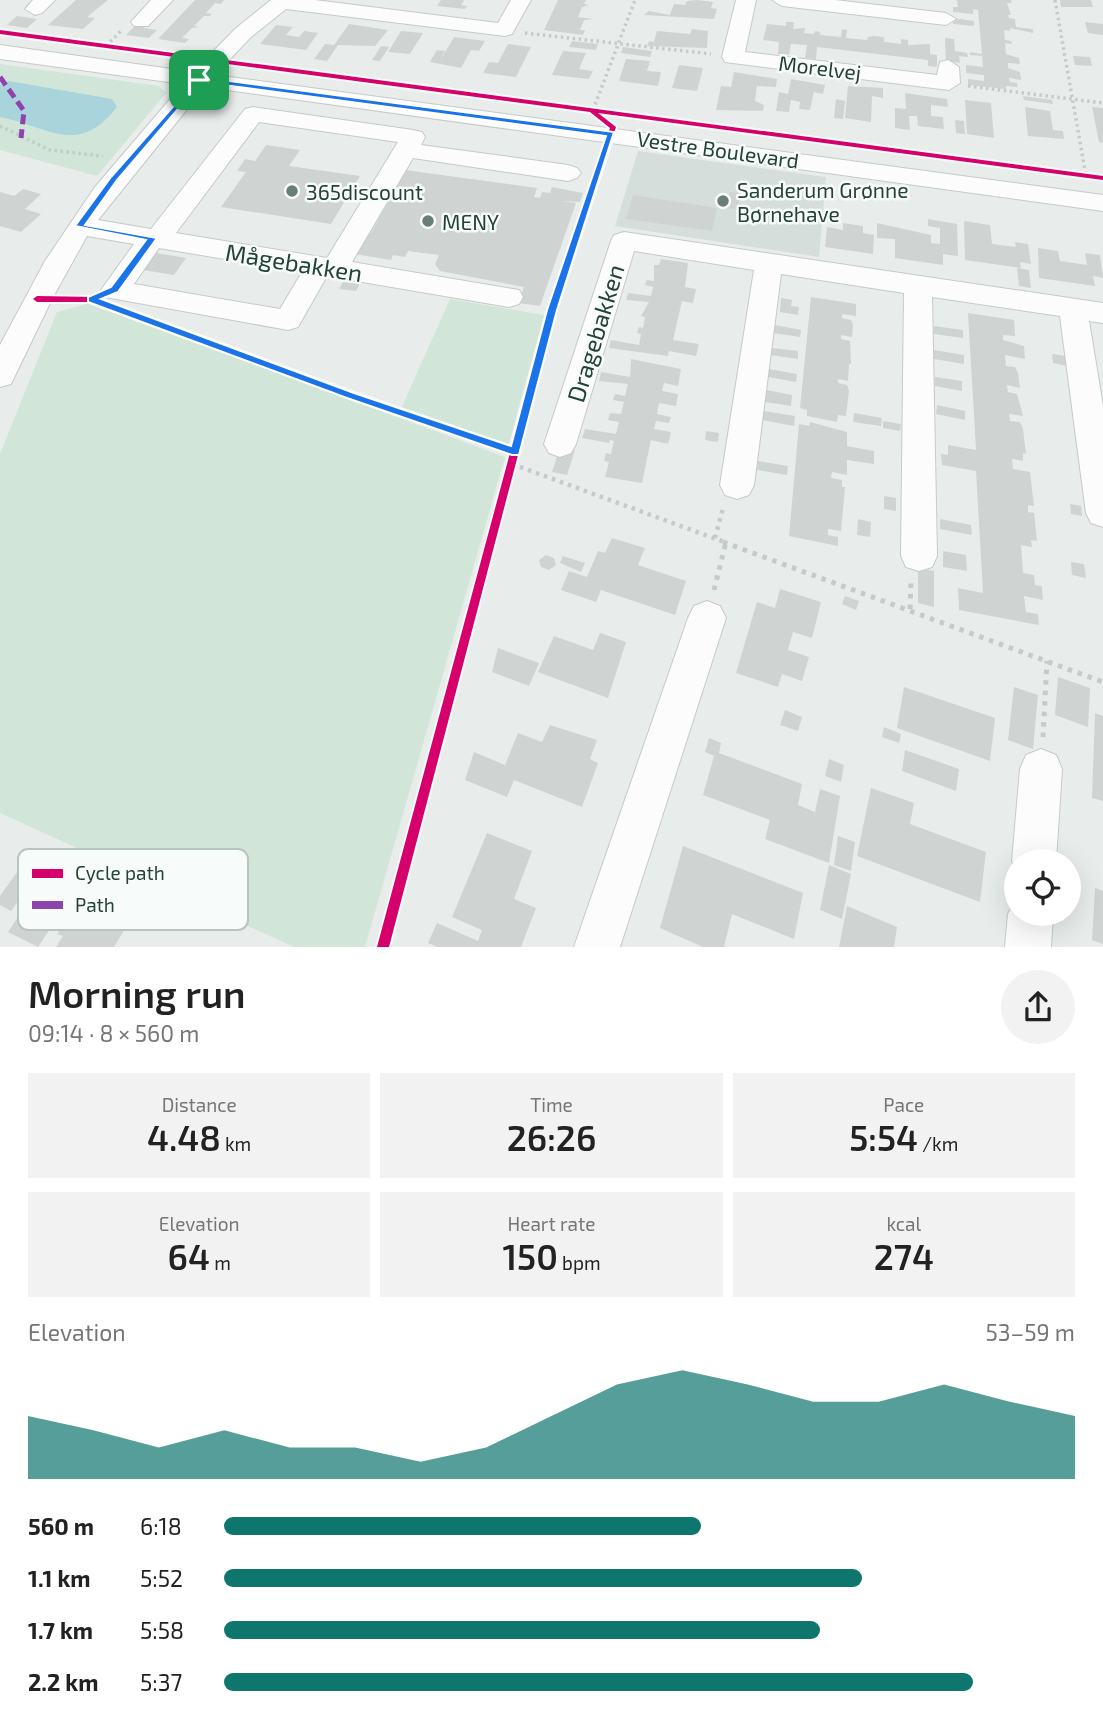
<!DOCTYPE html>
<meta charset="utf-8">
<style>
body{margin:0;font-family:"Exo 2",sans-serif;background:#f2f2f2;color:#222;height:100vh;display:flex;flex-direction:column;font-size:26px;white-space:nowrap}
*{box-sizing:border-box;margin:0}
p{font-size:23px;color:#767676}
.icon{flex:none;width:38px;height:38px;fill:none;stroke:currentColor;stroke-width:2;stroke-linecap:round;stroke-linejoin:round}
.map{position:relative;height:947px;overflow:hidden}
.panel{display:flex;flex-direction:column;background:#fff;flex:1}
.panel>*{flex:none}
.tools{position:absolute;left:1004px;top:849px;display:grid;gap:14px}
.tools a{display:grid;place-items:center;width:77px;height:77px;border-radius:50%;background:#fff;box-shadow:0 7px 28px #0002;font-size:35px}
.pin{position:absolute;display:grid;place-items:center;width:60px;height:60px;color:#fff;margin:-30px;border-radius:14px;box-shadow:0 4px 10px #0006}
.round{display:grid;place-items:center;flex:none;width:74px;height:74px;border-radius:37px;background:#f2f2f2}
.overview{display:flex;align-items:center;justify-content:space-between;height:119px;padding:0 28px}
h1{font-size:38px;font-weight:600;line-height:52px}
.stats{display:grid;grid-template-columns:repeat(3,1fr);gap:10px;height:119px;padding:7px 28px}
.stats div{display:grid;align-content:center;border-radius:0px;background:#f2f2f2;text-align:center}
.stats b{font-size:35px;font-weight:600}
.stats small{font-size:19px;font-weight:400}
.stats p{font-size:19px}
.chart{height:196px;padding:14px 28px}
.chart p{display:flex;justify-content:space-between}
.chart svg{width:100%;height:126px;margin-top:7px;fill:#0f766e;opacity:.7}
ul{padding:0 28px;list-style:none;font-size:23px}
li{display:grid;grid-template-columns:112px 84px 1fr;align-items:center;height:52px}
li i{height:18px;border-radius:9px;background:#0f766e}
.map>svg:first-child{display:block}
</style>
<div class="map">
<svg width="1103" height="947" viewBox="0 0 1103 947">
<rect width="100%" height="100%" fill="#e8edeb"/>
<path fill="#d6dedb" d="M638 151 826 177 819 257 615 226Z"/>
<path fill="#d1e6d8" d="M0 64 159 86 166 93 97 176 0 150Z
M450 299 544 315 508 447 400 411Z
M90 303 505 457 365 947H294L0 813V454L57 312Z"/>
<path fill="#a9d4db" d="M9 81 112 99 117 107C78 157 50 127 0 117V85Z"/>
<path fill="#cfd4d2" d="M76 0H108L87 17 95 18 83 29 48 25Z
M195 0H224L221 4 215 3 206 13 212 14 210 16H204L194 26 200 27 192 28 182 38 189 39 185 43 158 39Z
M441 0H464L461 5 467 6 465 9 437 6Z
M558 0H586L584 4 589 5 582 7 578 17 594 19 584 20 580 30H585L583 35 544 30Z
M697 0 713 2 711 8 717 9 714 19 644 15 649 11 670 15 674 4 685 5 687 1Z
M957 0H1011L1012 3H1007L1011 15H1008L1009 18 1015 19 1016 27 1033 29V33L1010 28V31L1004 30 1005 40 1011 41 1012 44 1005 43 1006 54 1019 58 1020 64 1008 63V68L1020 72 1021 80 1009 78 1010 82 1017 83 1018 87 1006 86V89L968 85V79L984 81V75L966 73V65L983 67 982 56 970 55V52L982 54 978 10 973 9V14L953 12V7H958Z
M1060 0H1091L1093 7H1061Z
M17 16 37 19 27 28 7 25Z
M953 18 974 21V26L953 24Z
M786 22H794L793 29 805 28 804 33 814 34 815 31 820 32V35L841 37 842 29 847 30 846 38 867 40 868 37 874 36 884 37V42L901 44V39L908 40V45L930 44V54L937 55V67L928 66V60L817 47 816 59 805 58 807 45 791 44 789 55 778 54 779 42 763 40 767 24 786 26Z
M1085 22 1103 24V35L1088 33Z
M137 24 146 25 143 28 157 30 149 38 126 35Z
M349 24 388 30 375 46 338 45 327 61 314 59 325 44 334 45Z
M276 25 293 27 286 35 299 37 304 31 318 33 306 50 260 44Z
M692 29 708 31 707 48 647 46 649 41 654 42 657 31 690 34Z
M401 31 423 33 410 54 388 52Z
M454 37 485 41 479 51 471 50 461 68 430 62 437 50 445 51 440 61Z
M945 38 954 39 955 51 967 53 968 57 959 56 960 63 946 61Z
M572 41 598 44 596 50 569 47Z
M508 44 531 47 516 77 483 73 489 62 498 63Z
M381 46 389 47 380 61 372 60Z
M623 47 652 51 650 57 621 53Z
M563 51 586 53 579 69 593 71 589 79 552 75Z
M1073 56 1090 57 1092 66 1075 65Z
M626 59 650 61 647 71 661 72 658 86 619 81Z
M679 65 703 68 697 91 672 88Z
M734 72 777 79 776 87 757 86 755 101 764 105 763 111 716 110 721 86 731 87Z
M791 79 825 85 823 94 814 92 810 110 799 109 800 102 791 100 789 112 776 111 779 92 788 94Z
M848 86 883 88V98L872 96 871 122 845 118Z
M905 93 947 99 948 107 931 105V116L943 117 944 129 918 126 917 116H909L910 130 895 128V108L906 109Z
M1023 96 1052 100 1053 104 1024 100Z
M836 99 845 101 843 119 834 118Z
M965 100 991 103 994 138 967 134Z
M1025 107 1050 111 1053 130 1063 131 1064 139 1028 136Z
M1092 107 1103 108V143L1099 142Z
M955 120 964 121 965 134 956 133Z
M266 145 300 150 289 166 360 176 331 224 221 207 246 172 237 171 245 159 255 161Z
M405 170 537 188 534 197 540 198 542 192 550 193 552 187 583 193 580 202 562 201 576 203 540 306 518 303 524 287 440 271 435 264 439 255 408 251 405 257 393 255 391 260 354 254 366 233H371Z
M23 189 41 194 25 209 41 214 21 232 0 226V192L14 196Z
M730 192 741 193 737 209 726 208Z
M633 195 717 208 712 231 626 219Z
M745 215 766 218V224L744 221Z
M928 219 957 224 958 256 943 254V265L895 258V239L877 238V223L931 235V243L940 244V228L928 226Z
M964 221 990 225 992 244 1016 247 1015 242 1028 244 1031 264 1020 262 1021 268 965 260Z
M843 223 863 226V233L874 235 873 254 825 247 827 227 843 230Z
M1038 248 1058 251 1060 261 1087 265 1085 253 1100 255 1103 278 1093 276 1095 286 1039 278Z
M156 253 186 258 174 275 143 270Z
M661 259 688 263 685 287 696 289 693 303 682 301 673 340 699 344 696 356 669 351 668 356 609 348 611 340 639 345 641 334 637 333 639 327 643 328 645 317 641 316 649 302 626 300 628 293 651 296 653 287 645 285 647 280 654 281V265H659Z
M1017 268 1029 270 1031 288 1019 286Z
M343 282 360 284 356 291 339 289Z
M811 297 856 304V316L842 314V318L851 320 853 325 852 337 841 335V339L850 341 851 364H849L848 381 838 379V383L847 385 849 391 846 416 838 415 837 422 807 416V410L800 408Z
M781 298 792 300 791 306 799 307 798 315 780 312Z
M968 313 1014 320 1015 336 1003 335V340L1024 346 1025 359 1005 355 1006 366 1015 367 1018 373 1020 388 1007 385 1008 392 1017 394 1023 416 1009 414 1010 421 1020 422 1023 429 1026 454 1023 453V461L1012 459 1013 469 1030 472 1034 506 1028 505V512L1034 513 1037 541 1031 540 1032 547 1021 545 1023 573 1034 575 1035 585 1042 586 1043 600 1024 596 1026 612 1038 614 1039 625 959 610 958 588 983 593 976 471 942 465 941 454 948 455V445L976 450Z
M775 325 801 330 800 337 773 333Z
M934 326 963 330V338L934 334Z
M772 348 798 351V359L771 355Z
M934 350 964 355V364L934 359Z
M1052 354 1066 356 1067 366 1053 363Z
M631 359 681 369 678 386 664 383 662 391 678 394 676 406 659 403 657 414 671 417 669 423 656 421 654 429 671 432 668 444 651 440 642 483 605 477 609 462 604 461 606 453 611 454 614 441 610 440 609 443 582 438 585 429 616 434 619 422 608 420 610 413 621 414 624 402 613 400 615 394 625 396 628 384 599 381 601 372 630 377Z
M769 369 797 374 796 382 768 377Z
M935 377 962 381V391L935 386Z
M767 390 792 395 791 406 765 402Z
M937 405 965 411V420L936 414Z
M764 411 795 416 794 426 762 420Z
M854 413 882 418 881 426 853 422Z
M883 421 901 424 900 431 883 428Z
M810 422 847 432V446L874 451V464L847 460V475L832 472 831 478 842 480V487H845L841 531 828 529V535L838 537V546L789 536 799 424 809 426Z
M706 431 719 433 718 442 705 440Z
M560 447 575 450 567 475 552 472Z
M758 461 788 466 787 475 757 470Z
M884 496 896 498V511L884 509Z
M1070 504 1081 506 1082 516 1071 514Z
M858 519 871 522 870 537 857 535Z
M940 519 971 525 972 535 940 529Z
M612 538 645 548 638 565 686 581 675 615 601 590 596 602 561 590 569 571 587 577 598 551 605 553Z
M943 551 966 555 967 571 943 567Z
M546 555 554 558 556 565 549 570 541 567 539 560Z
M563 556 585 563 581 572 560 563Z
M1071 562 1084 564 1086 578 1072 575Z
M918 568 934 571V607L918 603Z
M780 589 821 602 812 638 793 632 788 650 809 657 802 681 782 674 778 687 736 673 757 602 775 608Z
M845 596 859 601 856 610 842 604Z
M600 633 626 642 608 698 538 672 554 636 593 650Z
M498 648 539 663 529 686 492 672Z
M1058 677 1090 688 1088 727 1055 715Z
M904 687 995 718 990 761 897 728Z
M1014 687 1038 695 1033 749 1008 740Z
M785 710 802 717 798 731 780 725Z
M1095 713 1103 716V801L1092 798Z
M550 725 597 740 590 759 598 763 582 807 514 780 507 797 465 780 474 752 505 765 518 733 542 742Z
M884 727 901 734 899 743 882 737Z
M709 738 721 743 719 753 802 784 798 805 815 812 820 789 840 796 829 863 765 839 770 820 703 795 714 756 705 752Z
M905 750 959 769 956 791 902 771Z
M829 759 844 765 841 782 825 776Z
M871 788 914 803 910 824 986 852 980 902 857 856Z
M487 833 532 851 514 899 536 908 521 947H438L428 943 437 923 478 941 482 930 452 917Z
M838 836 855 842 851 871 834 865Z
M683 846 803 893 794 939 732 914 724 947H703L660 928Z
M829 865 851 874 842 919 820 910Z
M20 868 36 876 11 911 0 905V896Z
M1095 888 1103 891V944L1092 940Z
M84 893 132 917 114 947H56L63 936 57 934Z
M847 906 897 927 894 947H839Z
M22 911 52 926 38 947 8 932Z"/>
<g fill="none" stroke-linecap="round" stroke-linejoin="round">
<defs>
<path id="minor" d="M33 0H55L42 13 35 15 25 9Z
M151 0H173L148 26H134L131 22Z
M271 0H315L498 23 511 0H531L512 34 505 36 286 9 250 38 215 75 1103 195V211L205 87 98 220 151 229 245 109 253 107 413 130 422 132 425 137 421 145 568 165 577 168 581 173 577 178 568 181 413 158 352 262 519 290 523 297 519 304 509 307 327 276 298 327 288 330 105 297 101 290 134 244 87 236 52 299 11 384 0 387V345L45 261 95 187 183 84 0 59V45L193 72 235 29ZM259 122 398 142 327 258 176 233ZM159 248 302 272 280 309 134 284Z
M736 0H756L745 52 937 75 940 62 948 60 959 67 960 83 949 90 725 62 722 57Z
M772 0H835L946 13 956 19 946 25 782 6Z
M624 232 1103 303V323L1089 321 1103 406V527L1091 523 1086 513 1060 316 932 297 937 556 932 567 919 571 906 567 901 556 904 293 781 274 754 485 749 495 737 499 725 495 720 485 754 270 634 251 576 444 571 453 560 457 549 453 544 444 611 241 614 235Z
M707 601 720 606 726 618 620 947H574L688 618 694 606Z
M1041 749 1056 755 1062 769 1056 861H1017V872L1012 861 1020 769 1026 755Z
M1017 897V914H1053L1051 947H1005L1008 914Z"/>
</defs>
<use href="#minor" stroke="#c5cac8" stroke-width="2"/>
<path stroke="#c3ccca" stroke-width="3.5" stroke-dasharray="2.5 3.5" stroke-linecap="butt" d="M1055 0 1086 176
M525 33 711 54
M106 46 122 30
M968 86 1103 103
M593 110 635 0
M0 126 50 150 103 156"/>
<path stroke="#c3ccca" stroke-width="4.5" stroke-dasharray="3.5 5" stroke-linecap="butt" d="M512 464 727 543
M715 538 723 508"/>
<path stroke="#c3ccca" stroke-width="5" stroke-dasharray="4.5 6" stroke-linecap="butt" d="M723 542 1103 682
M714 590 726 542
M910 609 911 582
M1043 737 1047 661"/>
<use href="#minor" fill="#fcfcfc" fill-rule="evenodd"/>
<path stroke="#8e44ad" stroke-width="5" stroke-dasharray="10 5" stroke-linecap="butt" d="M0 77 24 111 21 138"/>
<defs>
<path id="cycleway" d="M0 30 1103 176V180L598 113 616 127 556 310 519 450 520 452 518 455 389 947H377L510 453 348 397 90 302H37L33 299 37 296 94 297 354 393 511 447 548 310 610 128 590 112 0 34Z"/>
</defs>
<use href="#cycleway" stroke="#f7fbf9" stroke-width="4"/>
<use href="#cycleway" fill="#d6006c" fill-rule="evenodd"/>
</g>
<path fill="#1a73e8" stroke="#fff" stroke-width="2" fill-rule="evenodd" d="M199 77 614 132 557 310 519 455H512L347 398 88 302V297L111 287 146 240 75 226 111 177ZM201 82 606 136 547 310 511 446 354 393 101 299 118 292 157 238 85 225 117 180Z"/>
<g fill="#697e78" stroke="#f7fbf9" stroke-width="2.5">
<circle cx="292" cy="191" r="7"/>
<circle cx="723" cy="201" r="7"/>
<circle cx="428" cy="221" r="7"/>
</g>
<g text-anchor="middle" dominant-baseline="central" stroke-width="5" stroke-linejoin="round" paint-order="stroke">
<g font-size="21" fill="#24423a" stroke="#f7fbf9">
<text transform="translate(820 67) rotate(7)">Morelvej</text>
<text transform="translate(718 149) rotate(8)">Vestre Boulevard</text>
</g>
<g font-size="21" fill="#24423a" stroke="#f7fbf9" text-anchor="start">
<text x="737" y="189">Sanderum Grønne<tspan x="737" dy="24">Børnehave</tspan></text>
<text x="306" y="191">365discount</text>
<text x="442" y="221">MENY</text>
</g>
<g font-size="24" fill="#24423a" stroke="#f7fbf9">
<text transform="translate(294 262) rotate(9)">Mågebakken</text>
<text transform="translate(595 333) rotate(-73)">Dragebakken</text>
</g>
</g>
<rect x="18" y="849" width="230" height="81" rx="10" fill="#f7fbf9" stroke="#b8c4c0" stroke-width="2"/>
<rect x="32" y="869" width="31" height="9" fill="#d6006c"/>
<rect x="32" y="901" width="31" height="8" fill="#8e44ad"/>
<g font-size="19" fill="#24423a">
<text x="75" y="880">Cycle path</text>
<text x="75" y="912">Path</text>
</g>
</svg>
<div class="tools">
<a><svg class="icon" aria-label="locate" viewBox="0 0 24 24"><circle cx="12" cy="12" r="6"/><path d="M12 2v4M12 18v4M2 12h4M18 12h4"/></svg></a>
</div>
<div class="pin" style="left:199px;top:80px;background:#1e9e55"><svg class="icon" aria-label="arrive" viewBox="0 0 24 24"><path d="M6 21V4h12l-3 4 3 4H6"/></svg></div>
</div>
<section class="panel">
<div class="overview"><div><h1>Morning run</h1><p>09:14 · 8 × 560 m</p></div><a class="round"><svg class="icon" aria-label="share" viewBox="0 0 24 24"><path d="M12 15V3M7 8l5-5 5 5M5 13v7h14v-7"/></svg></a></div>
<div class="stats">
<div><p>Distance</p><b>4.48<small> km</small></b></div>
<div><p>Time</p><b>26:26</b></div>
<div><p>Pace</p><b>5:54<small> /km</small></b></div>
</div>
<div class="stats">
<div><p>Elevation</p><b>64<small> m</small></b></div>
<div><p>Heart rate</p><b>150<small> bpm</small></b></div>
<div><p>kcal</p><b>274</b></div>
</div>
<div class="chart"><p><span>Elevation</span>53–59 m</p>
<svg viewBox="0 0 160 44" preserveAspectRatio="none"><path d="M0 44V22L10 27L20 33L30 27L40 33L50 33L60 38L70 33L80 22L90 11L100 6L110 11L120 17L130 17L140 11L150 17L160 22V44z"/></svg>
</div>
<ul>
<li><b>560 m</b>6:18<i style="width:56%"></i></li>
<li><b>1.1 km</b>5:52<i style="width:75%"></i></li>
<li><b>1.7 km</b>5:58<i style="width:70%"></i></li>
<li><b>2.2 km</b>5:37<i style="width:88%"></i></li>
</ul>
</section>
